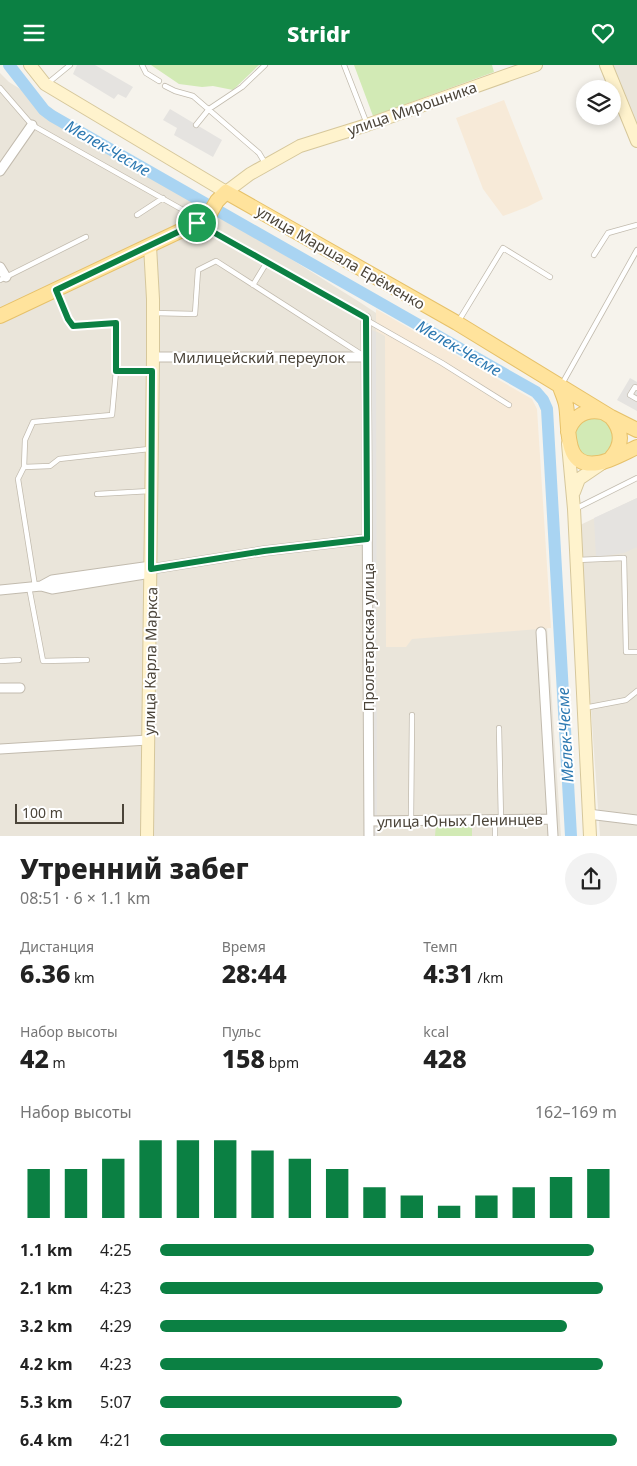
<!DOCTYPE html>
<html lang="ru">
<meta charset="utf-8">
<style>
body{margin:0;font-family:"Noto Sans",sans-serif;background:#f2f2f2;color:#222;height:100vh;display:flex;flex-direction:column;font-size:19px;white-space:nowrap}
*{box-sizing:border-box;margin:0}
p{font-size:16px;color:#767676}
.icon{flex:none;width:28px;height:28px;fill:none;stroke:currentColor;stroke-width:2;stroke-linecap:round;stroke-linejoin:round}
.map{position:relative;height:771px;overflow:hidden}
.details{display:flex;flex-direction:column;background:#fff;flex:1}
.details>*{flex:none}
.tools{position:absolute;left:576px;top:15px;display:grid;gap:10px}
.tools a{display:grid;place-items:center;width:45px;height:45px;border-radius:50%;background:#fff;box-shadow:0 2px 8px #0003;font-size:25px}
.scale{position:absolute;left:15px;bottom:12px;width:109px;box-sizing:border-box;padding-left:5px;border:2px solid #4b4439;border-top:0;font-size:14px;line-height:18px;white-space:nowrap;color:#4b4439;-webkit-text-stroke:4px #fff;paint-order:stroke}
.pin{position:absolute;display:grid;place-items:center;width:42px;height:42px;color:#fff;margin:-21px;border:2px solid #fff;border-radius:50%;box-shadow:0 1px 5px #0007}
.round{display:grid;place-items:center;flex:none;width:52px;height:52px;border-radius:26px;background:#f2f2f2}
.head{display:flex;align-items:center;justify-content:space-between;height:85px;padding:0 20px}
h1{font-size:28px;font-weight:800;line-height:38px}
.metrics{display:grid;grid-template-columns:repeat(3,1fr);gap:8px;height:85px;padding:5px 20px}
.metrics div{display:grid;align-content:center}
.metrics b{font-size:25px;font-weight:800}
.metrics small{font-size:14px;font-weight:400}
.metrics p{font-size:14px}
.chart{height:140px;padding:10px 20px}
.chart p{display:flex;justify-content:space-between}
.chart svg{width:100%;height:90px;margin-top:5px;stroke:#0b8043;stroke-width:6}
ul{padding:0 20px;list-style:none;font-size:16px}
li{display:grid;grid-template-columns:80px 60px 1fr;align-items:center;height:38px}
li i{height:12px;border-radius:6px;background:#0b8043}
header{display:flex;justify-content:space-between;align-items:center;height:65px;padding:0 20px;background:#0b8043;color:#fff;font-size:22px;font-weight:800}
.map>svg:first-child{display:block}
</style>
<header><svg class="icon" aria-label="menu" viewBox="0 0 24 24"><path d="M4 6h16M4 12h16M4 18h16"/></svg>Stridr<svg class="icon" aria-label="heart" viewBox="0 0 24 24"><path d="M12 20l-8-8c-3-5 5-10 8-4 3-6 11-1 8 4z"/></svg></header>
<div class="map">
<svg width="637" height="771" viewBox="0 0 637 771">
<rect width="100%" height="100%" fill="#f6f3ec"/>
<path fill="#eae5da" d="M612 0H637V60Z
M0 8 9 17 361 238 533 352 561 771H0Z
M637 433V771H600L578 461Z"/>
<path fill="#f7ead8" d="M504 35 543 134 527 142 503 151 483 124 456 53Z
M376 244 532 334 537 344 551 563 412 574 406 582H386L385 271 376 266Z"/>
<path fill="#d2eab5" d="M151 0H259L233 25 213 21 202 22 179 19Z
M354 0H492L494 7 373 51Z
M588 351 607 355 615 367 611 387 594 395 578 388 574 362Z
M436 759 472 760V771H435Z"/>
<path fill="#e5e3e0" d="M77 0H95L133 22 126 33 118 29 114 34 73 9Z
M170 44 222 75 213 92 174 70 177 63 163 55Z
M363 261 376 267 377 771H365Z
M630 313 637 317V346L617 335Z
M637 433V482L624 488 596 492 594 453Z"/>
<g fill="none" stroke-linecap="round" stroke-linejoin="round">
<path stroke="#a9d4f2" stroke-width="12" d="M9 0 44 45 52 51 536 327 543 335 547 344 571 771"/>
<defs>
<path id="service" d="M142 0 146 8 159 16
M344 0 367 59
M48 18 70 0
M165 21 175 26 193 31 259 88 265 98
M0 23 32 60 183 145 186 148V159
M196 60 209 44 242 22 265 0
M137 150 163 133
M200 160 442 298 509 340
M594 190 608 168 637 160
M0 215 86 172
M253 220 267 197
M154 248 195 249 198 205 216 196 364 291
M458 257 503 183 550 212
M116 306H152
M562 319 637 185
M637 323 635 322 630 330 637 334
M24 402 50 401 59 394 149 384
M97 429 150 426
M575 444 637 413
M577 495 624 493 626 587H637
M35 521 18 414 24 402 25 375 33 357 112 350 116 306V258L73 261 68 254 56 226
M29 522 43 596 87 595
M0 596 19 595
M584 643 626 635 637 626
M499 663 501 755
M495 754V771
M411 755 412 650"/>
<path id="minor" d="M0 106 32 60
M0 202 6 212
M366 253 369 771
M153 292H366
M151 504 264 486 367 474
M41 521 52 515 151 501
M0 525 41 521 52 524 151 508
M541 567 553 771
M0 623H20
M0 684 148 675
M588 749 637 755
M369 756 552 754"/>
<path id="secondary" d="M30 0 45 19 226 127 250 109 300 81 367 60 536 0
M606 0 637 76
M568 379 574 444 590 771
M574 427 579 414 604 397
M147 771 153 292V234L150 181"/>
<path id="primary" d="M0 251 197 158 209 150 217 136 226 127 457 258 611 352 637 365
M560 322C562 328 565 334 566 340 570 361 562 404 598 398 608 397 626 387 637 382
M568 367C573 351 586 344 602 347
M611 393C623 380 623 366 611 352"/>
</defs>
<use href="#service" stroke="#c2bbae" stroke-width="6"/>
<use href="#minor" stroke="#c2bbae" stroke-width="11"/>
<use href="#secondary" stroke="#d6c79b" stroke-width="14"/>
<use href="#primary" stroke="#e6c16a" stroke-width="16"/>
<use href="#service" stroke="#fff" stroke-width="4.5"/>
<use href="#minor" stroke="#fff" stroke-width="9"/>
<use href="#secondary" stroke="#fff3cd" stroke-width="12"/>
<use href="#primary" stroke="#ffe39c" stroke-width="14"/>
</g>
<g fill="none" stroke-linecap="round" stroke-linejoin="round">
<defs>
<path id="route" d="M197 158 366 253 367 474 264 486 151 504 152 306H116V258L73 261 68 254 56 225Z"/>
</defs>
<use href="#route" stroke="#fff" stroke-width="10"/>
<use href="#route" stroke="#0b8043" stroke-width="6"/>
</g>
<g text-anchor="middle" dominant-baseline="central" stroke-width="4" stroke-linejoin="round" paint-order="stroke">
<g font-size="15" fill="#4b4439" stroke="#fff">
<text transform="translate(412 43) rotate(-19)">улица Мирошника</text>
<text transform="translate(341 192) rotate(30)">улица Маршала Ерёменко</text>
<text x="259" y="292">Милицейский переулок</text>
<text transform="translate(368 572) rotate(-90)">Пролетарская улица</text>
<text transform="translate(150 596) rotate(-89)">улица Карла Маркса</text>
<text transform="translate(460 755) rotate(-1)">улица Юных Ленинцев</text>
</g>
<g font-size="16" font-style="italic" fill="#2e7ab2" stroke="#fff">
<text transform="translate(108 83) rotate(30)">Мелек-Чесме</text>
<text transform="translate(459 283) rotate(30)">Мелек-Чесме</text>
<text transform="translate(565 670) rotate(-93)">Мелек-Чесме</text>
</g>
</g>
</svg>
<div class="tools">
<a><svg class="icon" aria-label="layers" viewBox="0 0 24 24"><path d="M12 4l9 5-9 5-9-5zM3 14l9 5 9-5"/></svg></a>
</div>
<div class="scale">100 m</div>
<div class="pin" style="left:197px;top:158px;background:#1e9e55"><svg class="icon" aria-label="arrive" viewBox="0 0 24 24"><path d="M6 21V4h12l-3 4 3 4H6"/></svg></div>
</div>
<section class="details">
<div class="head"><div><h1>Утренний забег</h1><p>08:51 · 6 × 1.1 km</p></div><a class="round"><svg class="icon" aria-label="share" viewBox="0 0 24 24"><path d="M12 15V3M7 8l5-5 5 5M5 13v7h14v-7"/></svg></a></div>
<div class="metrics">
<div><p>Дистанция</p><b>6.36<small> km</small></b></div>
<div><p>Время</p><b>28:44</b></div>
<div><p>Темп</p><b>4:31<small> /km</small></b></div>
</div>
<div class="metrics">
<div><p>Набор высоты</p><b>42<small> m</small></b></div>
<div><p>Пульс</p><b>158<small> bpm</small></b></div>
<div><p>kcal</p><b>428</b></div>
</div>
<div class="chart"><p><span>Набор высоты</span>162–169 m</p>
<svg viewBox="0 0 160 44" preserveAspectRatio="none"><path d="M5 44V20M15 44V20M25 44V15M35 44V6M45 44V6M55 44V6M65 44V11M75 44V15M85 44V20M95 44V29M105 44V33M115 44V38M125 44V33M135 44V29M145 44V24M155 44V20"/></svg>
</div>
<ul>
<li><b>1.1 km</b>4:25<i style="width:95%"></i></li>
<li><b>2.1 km</b>4:23<i style="width:97%"></i></li>
<li><b>3.2 km</b>4:29<i style="width:89%"></i></li>
<li><b>4.2 km</b>4:23<i style="width:97%"></i></li>
<li><b>5.3 km</b>5:07<i style="width:53%"></i></li>
<li><b>6.4 km</b>4:21<i style="width:100%"></i></li>
</ul>
</section>
